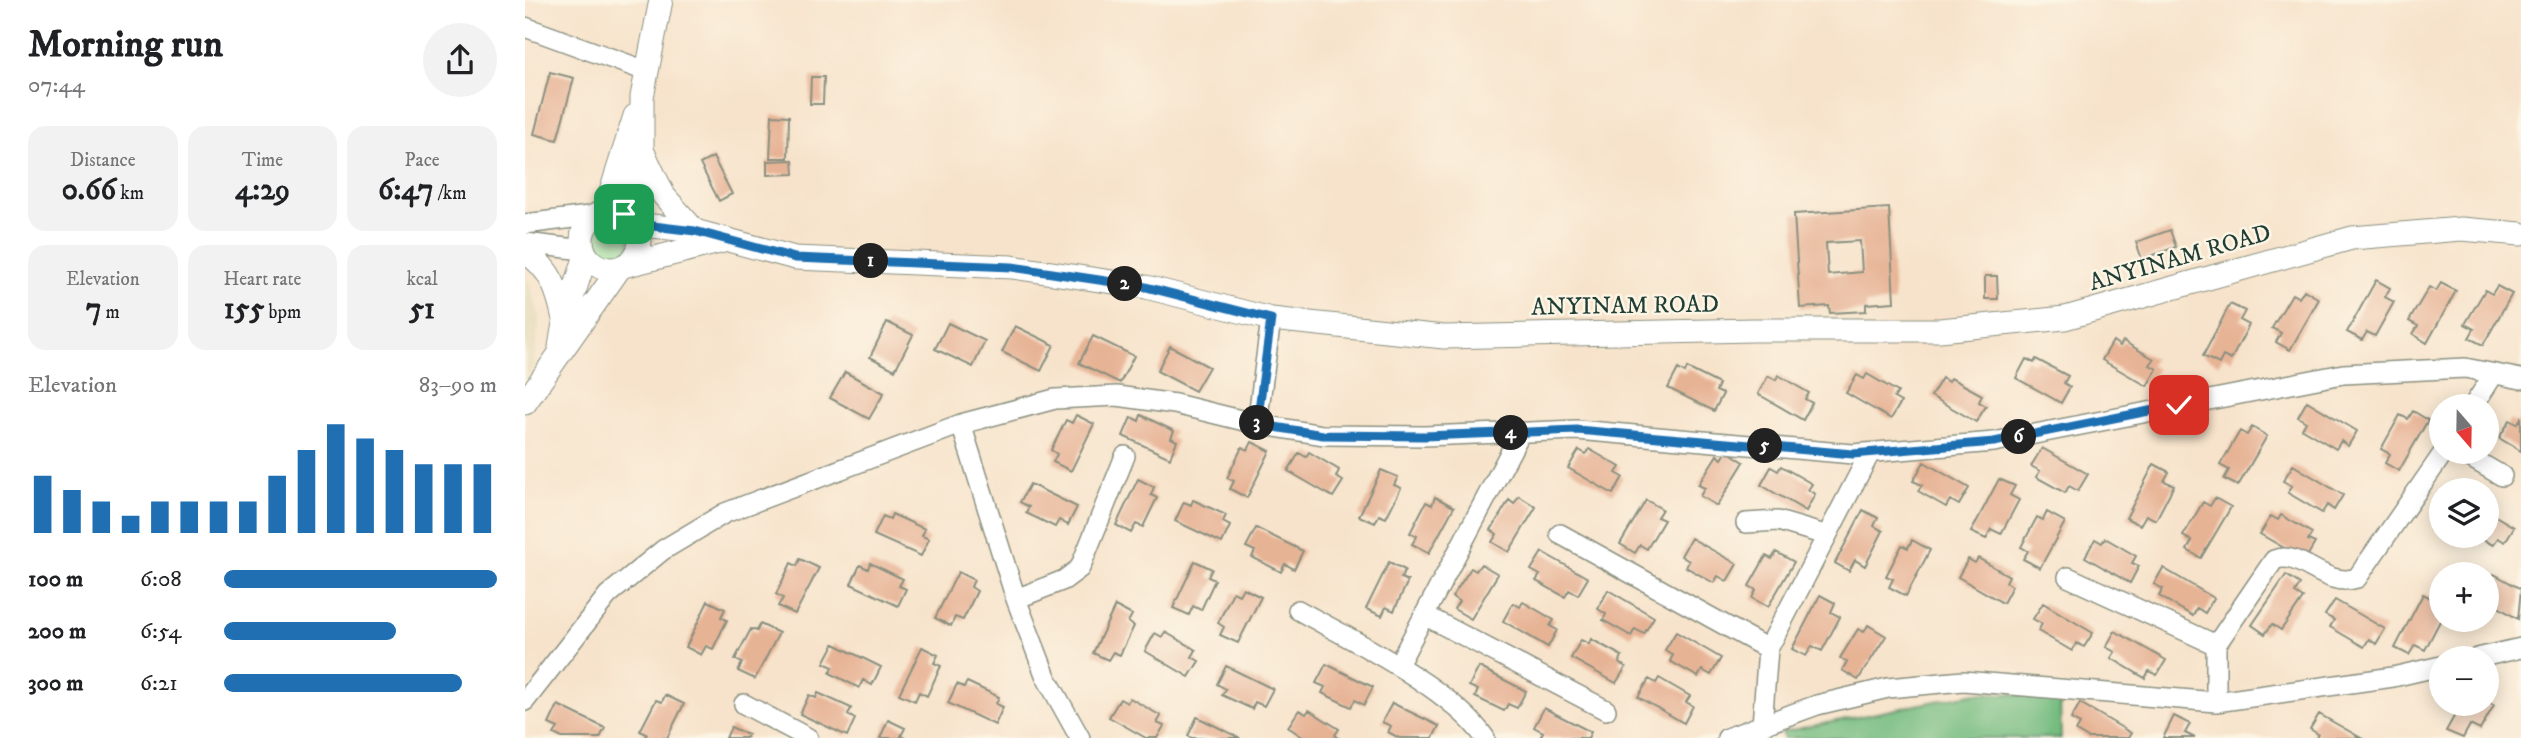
<!DOCTYPE html>
<meta charset="utf-8">
<style>
body{margin:0;font-family:"IM FELL DW Pica",serif;background:#f2f2f2;color:#202124;height:100vh;display:flex;flex-direction:column;font-size:26px;white-space:nowrap}
*{box-sizing:border-box;margin:0}
p{font-size:23px;color:#757577}
.icon{flex:none;width:38px;height:38px;fill:none;stroke:currentColor;stroke-width:2;stroke-linecap:round;stroke-linejoin:round}
.map{position:relative;flex:1;overflow:hidden}
.details{display:flex;flex-direction:column;background:#fff;width:525px}
.details>*{flex:none}
.needle{width:46px;rotate:160deg}
.tools{position:absolute;left:1904px;top:394px;display:grid;gap:14px}
.tools a{display:grid;place-items:center;width:70px;height:70px;border-radius:50%;background:#fff;box-shadow:0 4px 18px #0003;font-size:35px}
.pin{position:absolute;display:grid;place-items:center;width:60px;height:60px;color:#fff;margin:-30px;border-radius:14px;box-shadow:0 4px 10px #0006}
.km{position:absolute;width:35px;height:35px;margin:-18px;border-radius:50%;background:#222;color:#fff;font-size:19px;line-height:35px;text-align:center}
.round{display:grid;place-items:center;flex:none;width:74px;height:74px;border-radius:37px;background:#f2f2f2}
.overview{display:flex;align-items:center;justify-content:space-between;height:119px;padding:0 28px}
h1{font-size:38px;font-weight:700;line-height:52px}
.metrics{display:grid;grid-template-columns:repeat(3,1fr);gap:10px;height:119px;padding:7px 28px}
.metrics div{display:grid;align-content:center;border-radius:18px;background:#f2f2f2;text-align:center}
.metrics b{font-size:30px;font-weight:700}
.metrics small{font-size:19px;font-weight:400}
.metrics p{font-size:19px}
.chart{height:196px;padding:14px 28px}
.chart p{display:flex;justify-content:space-between}
.chart svg{width:100%;height:126px;margin-top:7px;stroke:#1f6fb2;stroke-width:6}
ul{padding:0 28px;list-style:none;font-size:23px}
li{display:grid;grid-template-columns:112px 84px 1fr;align-items:center;height:52px}
li i{height:18px;border-radius:9px;background:#1f6fb2}
main{display:flex;flex:1;min-height:0}
.map>svg:first-child{display:block}
</style>
<main>
<section class="details">
<div class="overview"><div><h1>Morning run</h1><p>07:44</p></div><a class="round"><svg class="icon" aria-label="share" viewBox="0 0 24 24"><path d="M12 15V3M7 8l5-5 5 5M5 13v7h14v-7"/></svg></a></div>
<div class="metrics">
<div><p>Distance</p><b>0.66<small> km</small></b></div>
<div><p>Time</p><b>4:29</b></div>
<div><p>Pace</p><b>6:47<small> /km</small></b></div>
</div>
<div class="metrics">
<div><p>Elevation</p><b>7<small> m</small></b></div>
<div><p>Heart rate</p><b>155<small> bpm</small></b></div>
<div><p>kcal</p><b>51</b></div>
</div>
<div class="chart"><p><span>Elevation</span>83–90 m</p>
<svg viewBox="0 0 160 44" preserveAspectRatio="none"><path d="M5 44V24M15 44V29M25 44V33M35 44V38M45 44V33M55 44V33M65 44V33M75 44V33M85 44V24M95 44V15M105 44V6M115 44V11M125 44V15M135 44V20M145 44V20M155 44V20"/></svg>
</div>
<ul>
<li><b>100 m</b>6:08<i style="width:100%"></i></li>
<li><b>200 m</b>6:54<i style="width:63%"></i></li>
<li><b>300 m</b>6:21<i style="width:87%"></i></li>
</ul>
</section>
<div class="map">
<svg width="1996" height="738" viewBox="0 0 1996 738">
<rect width="100%" height="100%" fill="#fcf5e5"/>
<filter id="ink" filterUnits="userSpaceOnUse"><feTurbulence type="fractalNoise" baseFrequency=".0143" numOctaves="2"/><feDisplacementMap in="SourceGraphic" scale="14" xChannelSelector="R" yChannelSelector="G"/><feConvolveMatrix kernelMatrix="1 2 1 2 8 2 1 2 1" color-interpolation-filters="sRGB"/></filter>
<filter id="wash" filterUnits="userSpaceOnUse"><feTurbulence type="fractalNoise" baseFrequency=".00686" numOctaves="4" result="noise"/><feDisplacementMap in="SourceGraphic" scale="28" xChannelSelector="R" yChannelSelector="G"/><feGaussianBlur stdDeviation="1.57" result="paint"/><feColorMatrix in="noise" values="0 0 0 0 0 0 0 0 0 0 0 0 0 0 0 0 0 1.4 0 .05"/><feComposite in="paint" operator="in"/></filter>
<g filter="url(#wash)">
<rect width="100%" height="100%" fill="#f7e3cb"/>
<path fill="#e5daba" d="M0 270 14 319 9 365 0 378Z"/>
<path fill="#93dd98" stroke="#598d66" stroke-width="2" d="M69 242a18 18 0 1 1 36 0a18 18 0 1 1-36 0Z"/>
<path fill="#76bc80" stroke="#4a7c5a" stroke-width="2" d="M1451 693 1535 696 1536 738H1259L1257 732Z"/>
<g id="blocks">
<path fill="#e7b395" fill-rule="evenodd" d="M25 72 49 78 32 140 9 134Z
M286 77H299L298 104H285Z
M247 115 264 116 263 158H245Z
M188 157 207 194 194 201 175 164Z
M268 160 269 174 242 175V161Z
M1364 208 1369 302 1341 304V311L1305 313 1304 306 1275 308 1269 214ZM1335 241 1337 272 1303 275 1301 243Z
M1645 230 1651 247 1617 259 1611 242Z
M1460 276H1472L1473 299H1460Z
M1851 280 1865 288 1860 297 1869 302 1850 336 1842 332 1837 340 1822 332Z
M1916 283 1931 291 1902 343 1888 334 1893 326 1884 321 1904 287 1911 291Z
M1972 286 1987 294 1958 345 1944 338 1949 329 1940 324 1960 290 1967 294Z
M1779 290 1794 299 1765 350 1751 342 1756 333 1747 328 1767 294 1774 298Z
M1705 304 1720 311 1715 320 1724 325 1706 360 1698 356 1694 364 1678 356Z
M362 322 388 335 370 370 345 357Z
M423 323 460 341 448 367 410 349Z
M490 326 529 345 516 371 477 352Z
M568 336 609 356 595 383 554 363Z
M1588 341 1595 346 1598 341 1629 359 1625 365 1632 369 1622 386 1577 360Z
M645 346 684 367 670 391 632 371Z
M1501 359 1509 363 1511 359 1543 376 1539 383 1545 387 1536 403 1491 378Z
M1162 368 1194 384 1191 391 1198 394 1189 411 1143 388 1153 369 1160 373Z
M320 372 359 393 344 419 305 398Z
M1342 374 1373 392 1369 398 1376 402 1366 419 1321 393 1332 375 1339 379Z
M1253 375 1284 393 1280 399 1287 403 1278 420 1233 394 1243 376 1251 380Z
M1417 378 1423 382 1426 378 1457 395 1454 402 1461 406 1451 422 1406 396Z
M1782 401 1832 431 1823 446 1816 441 1811 449 1777 429 1781 422 1773 417Z
M1888 411 1903 420 1874 471 1860 463 1865 454 1856 449 1875 415 1883 419Z
M551 415 569 424 546 471 528 462 532 454 526 450 541 420 547 423Z
M616 415 649 431 646 438 652 441 645 458 598 436 606 417 614 421Z
M1996 418V451L1974 438 1985 420 1992 424Z
M1727 427 1742 436 1713 486 1699 479 1704 470 1695 465 1715 431 1722 435Z
M727 442 745 451 722 498 705 489 709 481 702 478 717 447 723 450Z
M1517 448 1563 474 1553 491 1544 486 1540 493 1511 477 1515 471 1506 466Z
M1064 449 1095 467 1091 473 1098 477 1088 494 1043 468 1054 450 1061 454Z
M1202 451 1219 462 1192 506 1175 496 1180 488 1173 485 1192 455 1197 459Z
M784 452 814 470 811 477 818 481 808 497 763 471 774 453 781 457Z
M1399 462 1444 488 1434 505 1425 500 1421 507 1393 491 1397 485 1388 481Z
M1629 464 1644 472 1639 481 1649 485 1631 520 1621 515 1615 525 1601 518Z
M1768 465 1818 495 1809 510 1802 505 1797 513 1763 493 1767 486 1758 481Z
M1256 466 1287 484 1283 490 1290 494 1281 511 1236 485 1246 467 1253 471Z
M856 470 873 477 869 485 876 488 861 518 854 515 850 523 834 516Z
M613 479 629 487 626 495 632 498 618 527 611 524 606 533 591 525Z
M1474 479 1490 486 1485 495 1494 500 1476 534 1466 529 1461 539 1446 532Z
M505 484 552 507 543 525 534 520 530 527 501 513 504 507 495 502Z
M994 496 1011 507 984 552 967 542 972 534 966 530 984 500 989 504Z
M910 497 929 507 904 553 887 544 892 536 885 533 901 502 907 505Z
M1690 498 1706 507 1676 558 1662 550 1667 541 1658 536 1678 502 1685 506Z
M668 500 701 515 698 522 705 526 697 543 650 521 659 502 666 505Z
M1121 500 1137 509 1132 517 1139 520 1122 549 1115 545 1110 553 1095 544Z
M1338 510 1353 518 1349 526 1358 531 1340 566 1330 560 1324 571 1310 563Z
M1962 511 1989 527 1980 542 1973 538 1968 545 1951 536H1962Z
M1522 512 1540 522 1515 568 1498 559 1503 551 1496 547 1512 517 1518 520Z
M367 514 400 529 397 536 404 539 396 556 349 535 358 516 365 519Z
M1756 515 1787 533 1783 540 1790 543 1780 560 1735 534 1746 516 1753 520Z
M731 528 778 551 769 569 760 564 756 572 727 557 730 551 721 547Z
M1166 538 1212 564 1202 581 1193 576 1189 583 1161 567 1164 561 1156 556Z
M1580 538 1611 556 1607 563 1614 566 1605 583 1560 557 1570 539 1577 543Z
M1387 540 1405 550 1381 596 1364 587 1368 579 1361 576 1377 545 1383 548Z
M1017 552 1063 578 1053 595 1044 590 1040 597 1011 581 1015 575 1006 570Z
M1251 552 1269 562 1243 607 1227 598 1231 590 1224 586 1241 556 1247 559Z
M1453 558 1484 576 1481 582 1487 586 1478 603 1433 577 1443 559 1450 563Z
M275 559 294 568 270 614 253 606 258 598 251 594 266 563 272 566Z
M670 561 687 569 683 577 690 580 676 610 668 606 664 615 648 608Z
M864 562 880 570 876 578 883 581 869 611 861 607 857 616 841 609Z
M345 563 378 579 374 586 381 589 373 606 326 584 335 565 343 569Z
M956 564 973 574 946 619 929 609 934 601 927 597 946 568 951 571Z
M1638 568 1689 598 1680 613 1672 608 1668 616 1634 596 1638 589 1629 584Z
M433 572 449 580 446 587 452 591 438 620 430 617 426 626 410 618Z
M1969 574 1996 589 1993 619 1962 600V576L1966 579Z
M1761 575 1775 584 1770 593 1778 598 1756 630 1747 624 1740 634 1727 625Z
M718 588 736 597 713 643 695 635 699 627 693 623 708 592 714 595Z
M1083 590 1129 617 1119 634 1110 629 1106 636 1078 620 1081 614 1073 609Z
M1898 594 1914 602 1909 611 1916 615V619L1900 650 1890 645 1884 655 1870 648Z
M1295 595 1310 603 1306 612 1315 617 1297 651 1287 646 1281 656 1267 649Z
M1810 600 1860 629 1851 644 1844 639 1839 647 1805 627 1809 620 1800 615Z
M183 601 200 609 196 617 202 620 188 649 181 646 176 655 161 647Z
M998 602 1029 620 1025 626 1032 630 1023 647 978 621 988 603 995 607Z
M1518 603 1568 633 1559 647 1552 643 1547 651 1513 631 1517 624 1508 619Z
M590 606 607 615 603 622 609 626 595 655 588 652 583 660 568 653Z
M235 624 254 633 230 679 213 671 217 663 210 659 226 629 232 631Z
M1343 625 1361 636 1333 680 1317 670 1322 662 1315 658 1333 629 1339 632Z
M1590 631 1641 660 1632 675 1624 671 1620 678 1586 658 1590 652 1581 647Z
M640 632 671 650 667 657 674 661 664 677 620 651 630 633 637 637Z
M1151 632 1196 658 1186 675 1177 670 1173 677 1145 661 1148 655 1140 650Z
M1066 639 1097 656 1094 663 1101 667 1091 683 1046 658 1056 640 1064 644Z
M309 644 356 667 347 685 338 680 334 688 305 673 308 667 299 663Z
M397 647 413 655 409 663 416 666 402 696 394 692 390 701 374 694Z
M801 664 848 687 839 705 830 700 826 707 797 693 800 687 791 683Z
M701 666 748 689 739 706 730 702 727 709 697 695 701 689 692 684Z
M954 667 1001 691 992 708 983 704 979 711 950 697 953 690 944 686Z
M1134 678 1165 696 1161 702 1168 706 1159 723 1113 697 1124 679 1131 683Z
M442 682 474 697 471 704 478 707 470 725 423 703 432 684 439 687Z
M293 693 326 708 323 715 330 719 322 736 275 714 284 695 291 698Z
M140 695 159 704 142 738H120L122 734 115 731 131 700 137 702Z
M605 698 636 716 632 723 639 726 632 738H621L584 717 595 699 602 703Z
M1962 701 1969 705 1955 730 1945 725 1938 738 1921 731 1936 704Z
M867 703 914 726 908 738H874L863 732 866 726 857 722Z
M1555 703 1606 733 1603 738H1563L1551 731 1555 724 1546 719Z
M33 705 80 728 75 738H37L29 734 33 728 24 724Z
M1019 708 1066 732 1063 738H1015L1018 732 1009 727Z
M774 710 781 714 784 710 814 729 810 735 814 738H779L763 727Z
M1794 714 1836 738H1791L1793 734 1785 729Z
M1649 716 1665 724 1660 733 1670 738H1638Z
M672 717 715 738H667L663 736Z
M363 720 380 728 376 736 380 738H355Z
M206 727 223 735 221 738H201Z"/>
</g>
</g>
<g filter="url(#ink)">
<use href="#blocks" fill-opacity="0" stroke="#8b9080" stroke-width="2"/>
<g fill="none" stroke-linecap="round" stroke-linejoin="round">
<defs>
<path id="minor" d="M0 27 121 71
M0 224 72 215
M0 243 58 250
M1948 406 1969 374
M732 424 746 319
M1936 452 1977 476
M1221 523 1253 521 1300 535
M1035 534 1243 649
M1543 577 1691 645 1749 560C1776 549 1799 589 1832 578L1919 452
M491 599 539 580 555 568 600 456
M773 610C827 640 926 688 960 738
M899 615 1081 710
M1691 645V702
M1952 658 1996 648
M873 665 996 432
M0 701 83 595 138 550 200 513 436 424
M219 704 283 738
M1237 725 1243 649 1345 453
M555 738 521 677 491 599 436 424 530 399 592 396 650 404 732 424 798 435 899 436 1052 430 1328 454 1469 442 1818 374 1940 368 1996 379
M1202 738 1292 705 1363 688 1438 681 1691 702 1868 677 1916 666"/>
<path id="tertiary" d="M117 150 139 196 170 231
M57 240a29 29 0 1 1 58 0a29 29 0 1 1-58 0Z
M80 211 110 116
M107 219 117 150V97L136 0
M111 224 170 231 270 258 487 267 621 287 746 319 919 337 1228 330H1415L1540 318 1827 238 1936 229 1996 234
M0 252C26 268 33 291 39 319
M102 265 202 240
M35 347 39 323 61 255
M0 403 94 269"/>
</defs>
<use href="#minor" stroke="#8b9080" stroke-width="22"/>
<use href="#tertiary" stroke="#8b9080" stroke-width="25"/>
<use href="#minor" stroke="#fff" stroke-width="19"/>
<use href="#tertiary" stroke="#fff" stroke-width="23"/>
</g>
</g>
<g fill="none" stroke-linecap="round" stroke-linejoin="round" filter="url(#ink)">
<defs>
<path id="route" d="M99 214 111 224 170 231 270 258 487 267 621 287 746 319 732 424 798 435 899 436 1052 430 1328 454 1469 442 1654 405"/>
</defs>
<use href="#route" stroke="#fff" stroke-width="14"/>
<use href="#route" stroke="#1f6fb2" stroke-width="9"/>
</g>
<g text-anchor="middle" dominant-baseline="central" stroke-width="5" stroke-linejoin="round" paint-order="stroke">
<g font-size="24" fill="#1f3d34" stroke="#fcf5e5">
<text transform="translate(1655 258) rotate(-16)">ANYINAM ROAD</text>
<text transform="translate(1100 306) rotate(-1)">ANYINAM ROAD</text>
</g>
</g>
</svg>
<div class="tools">
<a><svg class="needle" viewBox="-14 -14 28 28"><path d="M0-13l5 13h-10z" fill="#e53935"/><path d="M0 13l5-13h-10z" fill="#757577"/></svg></a>
<a><svg class="icon" aria-label="layers" viewBox="0 0 24 24"><path d="M12 4l9 5-9 5-9-5zM3 14l9 5 9-5"/></svg></a>
<a>+</a>
<a>−</a>
</div>
<div class="pin" style="left:99px;top:214px;background:#1e9e55"><svg class="icon" aria-label="arrive" viewBox="0 0 24 24"><path d="M6 21V4h12l-3 4 3 4H6"/></svg></div>
<div class="pin" style="left:1654px;top:405px;background:#d93025"><svg class="icon" aria-label="check" viewBox="0 0 24 24"><path d="M5 12l5 5 9-10"/></svg></div>
<b class="km" style="left:346px;top:261px">1</b>
<b class="km" style="left:600px;top:284px">2</b>
<b class="km" style="left:732px;top:423px">3</b>
<b class="km" style="left:986px;top:433px">4</b>
<b class="km" style="left:1240px;top:446px">5</b>
<b class="km" style="left:1494px;top:437px">6</b>
</div>
</main>
